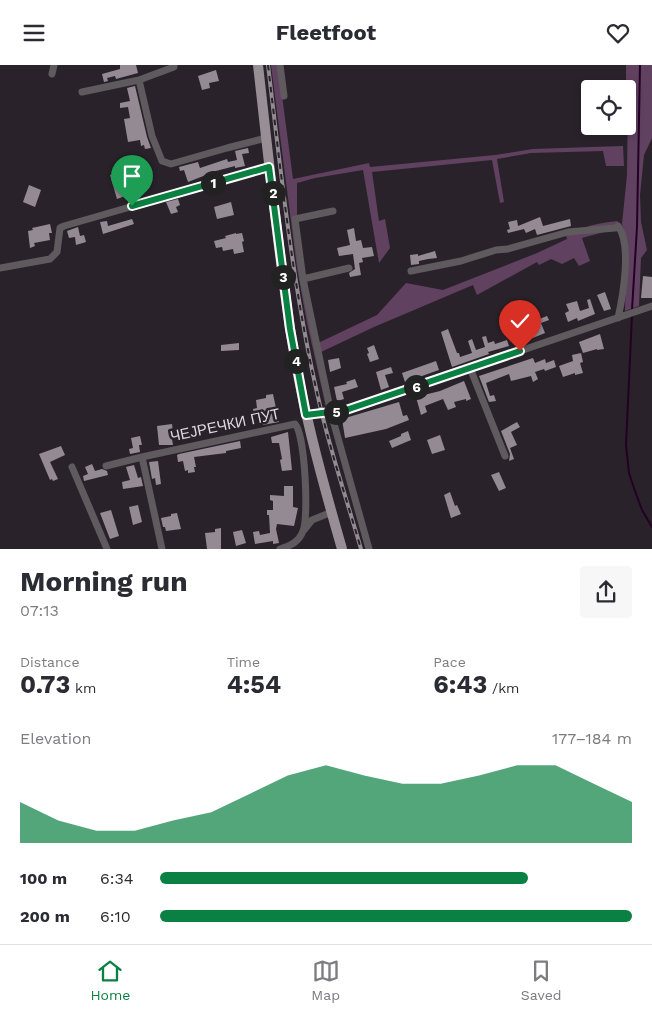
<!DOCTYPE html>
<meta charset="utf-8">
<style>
body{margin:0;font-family:"Work Sans",sans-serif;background:#f7f7f7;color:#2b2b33;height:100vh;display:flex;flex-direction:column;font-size:19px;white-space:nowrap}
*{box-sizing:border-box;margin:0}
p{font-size:16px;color:#7c7c81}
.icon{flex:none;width:28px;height:28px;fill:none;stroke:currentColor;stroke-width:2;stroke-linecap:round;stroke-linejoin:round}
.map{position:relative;height:484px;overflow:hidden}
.drawer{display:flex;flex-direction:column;background:#fff;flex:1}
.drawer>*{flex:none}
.fabs{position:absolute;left:581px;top:15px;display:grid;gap:10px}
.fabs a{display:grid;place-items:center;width:55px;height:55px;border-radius:5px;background:#fff;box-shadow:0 2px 8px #0003;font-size:25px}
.pin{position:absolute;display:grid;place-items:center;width:42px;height:42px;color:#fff;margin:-51px -21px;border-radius:50% 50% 50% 0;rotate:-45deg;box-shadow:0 0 5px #0007}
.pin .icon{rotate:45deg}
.km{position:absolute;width:25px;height:25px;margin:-12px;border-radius:50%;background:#222;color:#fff;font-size:14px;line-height:25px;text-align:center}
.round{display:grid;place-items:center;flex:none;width:52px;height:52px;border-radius:5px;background:#f7f7f7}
.head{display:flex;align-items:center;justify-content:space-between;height:85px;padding:0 20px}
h1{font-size:28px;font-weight:700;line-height:38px}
.figures{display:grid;grid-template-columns:repeat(3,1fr);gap:8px;height:85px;padding:5px 20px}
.figures div{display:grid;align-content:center}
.figures b{font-size:25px;font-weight:700}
.figures small{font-size:14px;font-weight:400}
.figures p{font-size:14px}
.chart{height:140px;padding:10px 20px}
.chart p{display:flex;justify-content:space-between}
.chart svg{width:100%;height:90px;margin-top:5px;fill:#0b8043;opacity:.7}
ul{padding:0 20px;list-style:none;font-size:16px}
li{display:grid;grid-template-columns:80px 60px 1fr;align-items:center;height:38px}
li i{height:12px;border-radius:6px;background:#0b8043}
header{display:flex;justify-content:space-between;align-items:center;height:65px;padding:0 20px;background:#fff;font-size:22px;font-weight:700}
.menu{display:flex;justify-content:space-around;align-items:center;height:70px;border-top:1px solid #e1e1e2;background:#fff;font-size:14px;color:#7c7c81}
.menu a{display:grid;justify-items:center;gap:2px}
.menu .on{color:#0b8043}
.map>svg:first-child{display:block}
</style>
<header><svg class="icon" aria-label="menu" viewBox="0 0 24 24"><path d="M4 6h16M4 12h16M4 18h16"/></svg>Fleetfoot<svg class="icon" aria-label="heart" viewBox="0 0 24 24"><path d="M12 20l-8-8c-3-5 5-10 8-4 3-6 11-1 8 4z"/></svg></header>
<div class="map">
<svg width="652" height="484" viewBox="0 0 652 484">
<rect width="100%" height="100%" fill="#2a222a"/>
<path fill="#614160" d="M271 0H278L293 114 369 98 370 102 495 90 533 84 623 81 624 101H606L603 86 531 88 497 94 504 137 500 138 492 95 372 107 379 156 385 154 390 183 379 198 363 105 315 113 297 118V155H294L330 341 326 342 307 258 297 203Z
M626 0H652V73L644 90 640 130 641 157 647 185 641 193 639 241 625 246 627 176 622 159 627 110 628 24H626Z
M618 156 619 163 582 173 590 196 579 201 574 193 562 199 551 194 539 200 537 197 477 230 473 220 374 262 321 287 318 278 377 250 406 218 443 225 537 188 567 174 566 171C582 161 599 158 618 156Z"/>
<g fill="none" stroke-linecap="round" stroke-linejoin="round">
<path stroke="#230124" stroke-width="2" d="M632 245 637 162 640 0
M632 250 626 380 629 408 635 426 642 445 652 462"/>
</g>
<path fill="#948a94" d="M120 0H136L138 8 116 14 115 11 107 13 108 16 104 17 102 9 120 4Z
M216 5 219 16 209 18 210 23 202 25 198 11Z
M135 21 147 72 151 83 145 84 144 80 141 81 140 75 128 77 124 54 130 53 128 42 120 43V38L130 36 127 23Z
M248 83 249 88 242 89 245 101 235 103V101L212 107 213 112 207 114 206 110 188 117 184 105 180 106 179 102 198 97 200 103 227 94 228 97 237 95 235 86Z
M127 106 129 112 125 113 129 126 127 127 128 130 117 134 110 110Z
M29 120 41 125 35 142 23 137Z
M178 134 180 140 176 142 178 147 171 149 166 137Z
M231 137 234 150 217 154 214 142Z
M540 152 543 161 570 154 571 161 537 170 535 164 526 168 524 164 508 168 507 165 510 164 508 157 517 155 518 161Z
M132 154 134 159 103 169 100 157 107 156 108 161Z
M50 159 52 168H49L50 175 34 178 35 181 30 183 28 166 33 165 32 163Z
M78 162 80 171 84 170 86 177 76 180 75 172 69 173 67 166Z
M354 163 356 176 361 175 363 183 372 182 374 191 362 193 363 197 359 198 361 210 350 212 349 208 355 204 353 189 339 191 337 183 350 180 347 165Z
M236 168V169L242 168 244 176 242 177 244 187 234 189 233 184 223 186 222 182 216 183 214 176 226 173 225 171Z
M435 186 437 193 428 194 419 196V199L411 200 410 190 418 189V191Z
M643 211 652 212V233H641Z
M605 227 611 244 604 246 597 230Z
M590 234 595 249 578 256 577 253 568 257 565 248 569 246 566 239 577 236 580 246 589 243 587 235Z
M529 244 534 256 547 251 549 255 541 258 545 268 528 275 525 266 508 272 505 267 521 261 520 257 525 255 522 247Z
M448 264 457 288H459L460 292 472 288 468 276 472 274 476 285 485 282 482 272 486 271 488 278 494 276 495 279 507 275 509 281 488 287 489 289 452 302 441 267Z
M600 269 604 284 597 285V284L583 288 579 277Z
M239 278V285L221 286V280Z
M374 280 379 294 370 297 367 289 369 288 367 283Z
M581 288 583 297 580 298 583 308 575 310V308L563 312 559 301 573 296 572 290Z
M339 293 341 303 330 307 328 295Z
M533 293 535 298 545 294 546 298 554 295 556 302 545 306 544 304 535 307 538 314 533 317 531 311 511 316 509 309 486 318 490 331 494 330 496 336 489 337 479 311Z
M436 296 439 305 405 317 402 308Z
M391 302 393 308 385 310 389 322 381 325 376 307Z
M355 314 358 322 342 327 344 334 337 336 334 322 347 319 346 317Z
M464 316 471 334 466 336V334L454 337 456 342 448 345 443 334 425 341 427 347 421 350 416 332 440 326Z
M273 329 279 357 263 360 261 350H254L253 344 257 343 256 335 266 333V330Z
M399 337 403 351 407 350 409 355 386 364 345 373 342 354Z
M517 357 520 362 511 367 517 380 510 383 514 394 509 396 510 389 501 366Z
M172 359 173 367 171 368 173 380H159L157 361Z
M408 366 411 375 392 383 389 376 401 371V369Z
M288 367 292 405 282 406 280 395 282 394 279 378H272L271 372Z
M440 370 445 385 432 389 427 375Z
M140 371 142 380H139L140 387 130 389 129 384 133 383 131 373Z
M240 376 241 383 226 386V388L194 392 196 402H194L195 407 188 408V405L185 406 183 396 178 397 177 390 179 389Z
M61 381 65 390 50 397 58 414 53 416 52 414 50 415 39 389Z
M158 396 161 419 156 420 155 413 152 414 149 397Z
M92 399 95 406 102 404 107 406 108 410 84 416 83 411 88 409 85 402Z
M134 400 138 413 141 412 143 421 123 424 122 417 130 415 126 402Z
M499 407 506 423 499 426 491 410Z
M284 421H293V442L298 443 294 461 277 459 276 464 279 478 273 479V476L255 479 253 467 259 466 260 470 270 468 269 450H267V445H273V436L270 435V430L284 431Z
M450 427 455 441 457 440 461 449 451 453 444 430Z
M138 440 142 457 133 460 129 442Z
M111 445 119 471 110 474 100 448Z
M177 448 181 464 166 466 165 462H163L161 453 171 451V449Z
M221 463V484H207L205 468 215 467V464Z
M242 465 246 478 236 481 233 467Z"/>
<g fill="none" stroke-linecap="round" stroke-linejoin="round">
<path stroke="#5e5a5e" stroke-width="7" d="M280 0 284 31
M52 9 54 0
M139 15 152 71 162 96 171 99 227 83 266 73
M82 27 139 15 174 2V0
M0 203 50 194 57 187 60 163 64 161 269 102
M349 203 303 214 331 348 369 484
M411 206 461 196 496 185 508 184 568 167 615 163 618 161C632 179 623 231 618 253
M303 214 295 154 333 146
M470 303 505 391
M306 350 346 345 379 334 652 241
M106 401 142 392
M72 402 107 484
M304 465 312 455 332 447
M162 484 142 392 295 359C305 369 309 452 303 466 299 477 290 481 280 484"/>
<path stroke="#978e96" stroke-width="10" d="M258 0C268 88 277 176 290 263 301 338 321 411 342 484"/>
<defs>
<path id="rail" d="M268 0C282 117 294 234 322 349 333 394 348 439 361 484"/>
</defs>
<use href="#rail" stroke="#928c92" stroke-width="4"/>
<use href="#rail" stroke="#2a222a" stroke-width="2" stroke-dasharray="5.5" stroke-linecap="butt"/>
</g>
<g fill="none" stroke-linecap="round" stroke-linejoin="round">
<defs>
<path id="route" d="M132 141 269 102 290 264 306 350 346 345 520 286"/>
</defs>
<use href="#route" stroke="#fff" stroke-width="10"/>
<use href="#route" stroke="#0b8043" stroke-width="6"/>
</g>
<g text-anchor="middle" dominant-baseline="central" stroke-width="5" stroke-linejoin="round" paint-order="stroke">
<g font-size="15" fill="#ded9de" stroke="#2a222a">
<text transform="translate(225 360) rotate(-12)">ЧЕЈРЕЧКИ ПУТ</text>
</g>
</g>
</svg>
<div class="fabs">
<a><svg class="icon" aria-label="locate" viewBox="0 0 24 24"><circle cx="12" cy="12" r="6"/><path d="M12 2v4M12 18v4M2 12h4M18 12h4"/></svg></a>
</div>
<div class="pin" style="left:132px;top:141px;background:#1e9e55"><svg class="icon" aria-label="arrive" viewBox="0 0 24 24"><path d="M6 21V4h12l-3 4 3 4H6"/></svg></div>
<div class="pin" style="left:520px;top:286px;background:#d93025"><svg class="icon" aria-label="check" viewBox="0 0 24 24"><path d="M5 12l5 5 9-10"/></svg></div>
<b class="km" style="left:213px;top:118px">1</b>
<b class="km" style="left:273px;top:128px">2</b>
<b class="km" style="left:283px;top:212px">3</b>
<b class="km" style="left:296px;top:296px">4</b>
<b class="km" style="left:336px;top:347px">5</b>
<b class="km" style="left:416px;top:322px">6</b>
</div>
<section class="drawer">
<div class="head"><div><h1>Morning run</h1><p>07:13</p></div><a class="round"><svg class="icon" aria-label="share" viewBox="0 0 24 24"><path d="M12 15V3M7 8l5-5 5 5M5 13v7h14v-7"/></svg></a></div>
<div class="figures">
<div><p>Distance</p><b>0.73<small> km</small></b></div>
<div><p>Time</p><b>4:54</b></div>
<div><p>Pace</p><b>6:43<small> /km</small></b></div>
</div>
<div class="chart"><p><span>Elevation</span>177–184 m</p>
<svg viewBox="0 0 160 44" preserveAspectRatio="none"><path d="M0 44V24L10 33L20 38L30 38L40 33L50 29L60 20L70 11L80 6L90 11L100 15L110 15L120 11L130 6L140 6L150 15L160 24V44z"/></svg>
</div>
<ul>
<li><b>100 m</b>6:34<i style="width:78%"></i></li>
<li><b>200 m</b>6:10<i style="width:100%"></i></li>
</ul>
</section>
<nav class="menu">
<a class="on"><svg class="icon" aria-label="home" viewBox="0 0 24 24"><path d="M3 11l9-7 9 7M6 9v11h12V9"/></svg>Home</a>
<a><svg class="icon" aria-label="map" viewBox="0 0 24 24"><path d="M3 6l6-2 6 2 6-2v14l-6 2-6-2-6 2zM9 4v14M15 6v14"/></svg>Map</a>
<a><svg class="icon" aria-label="saved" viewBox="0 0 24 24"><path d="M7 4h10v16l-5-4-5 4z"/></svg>Saved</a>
</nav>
